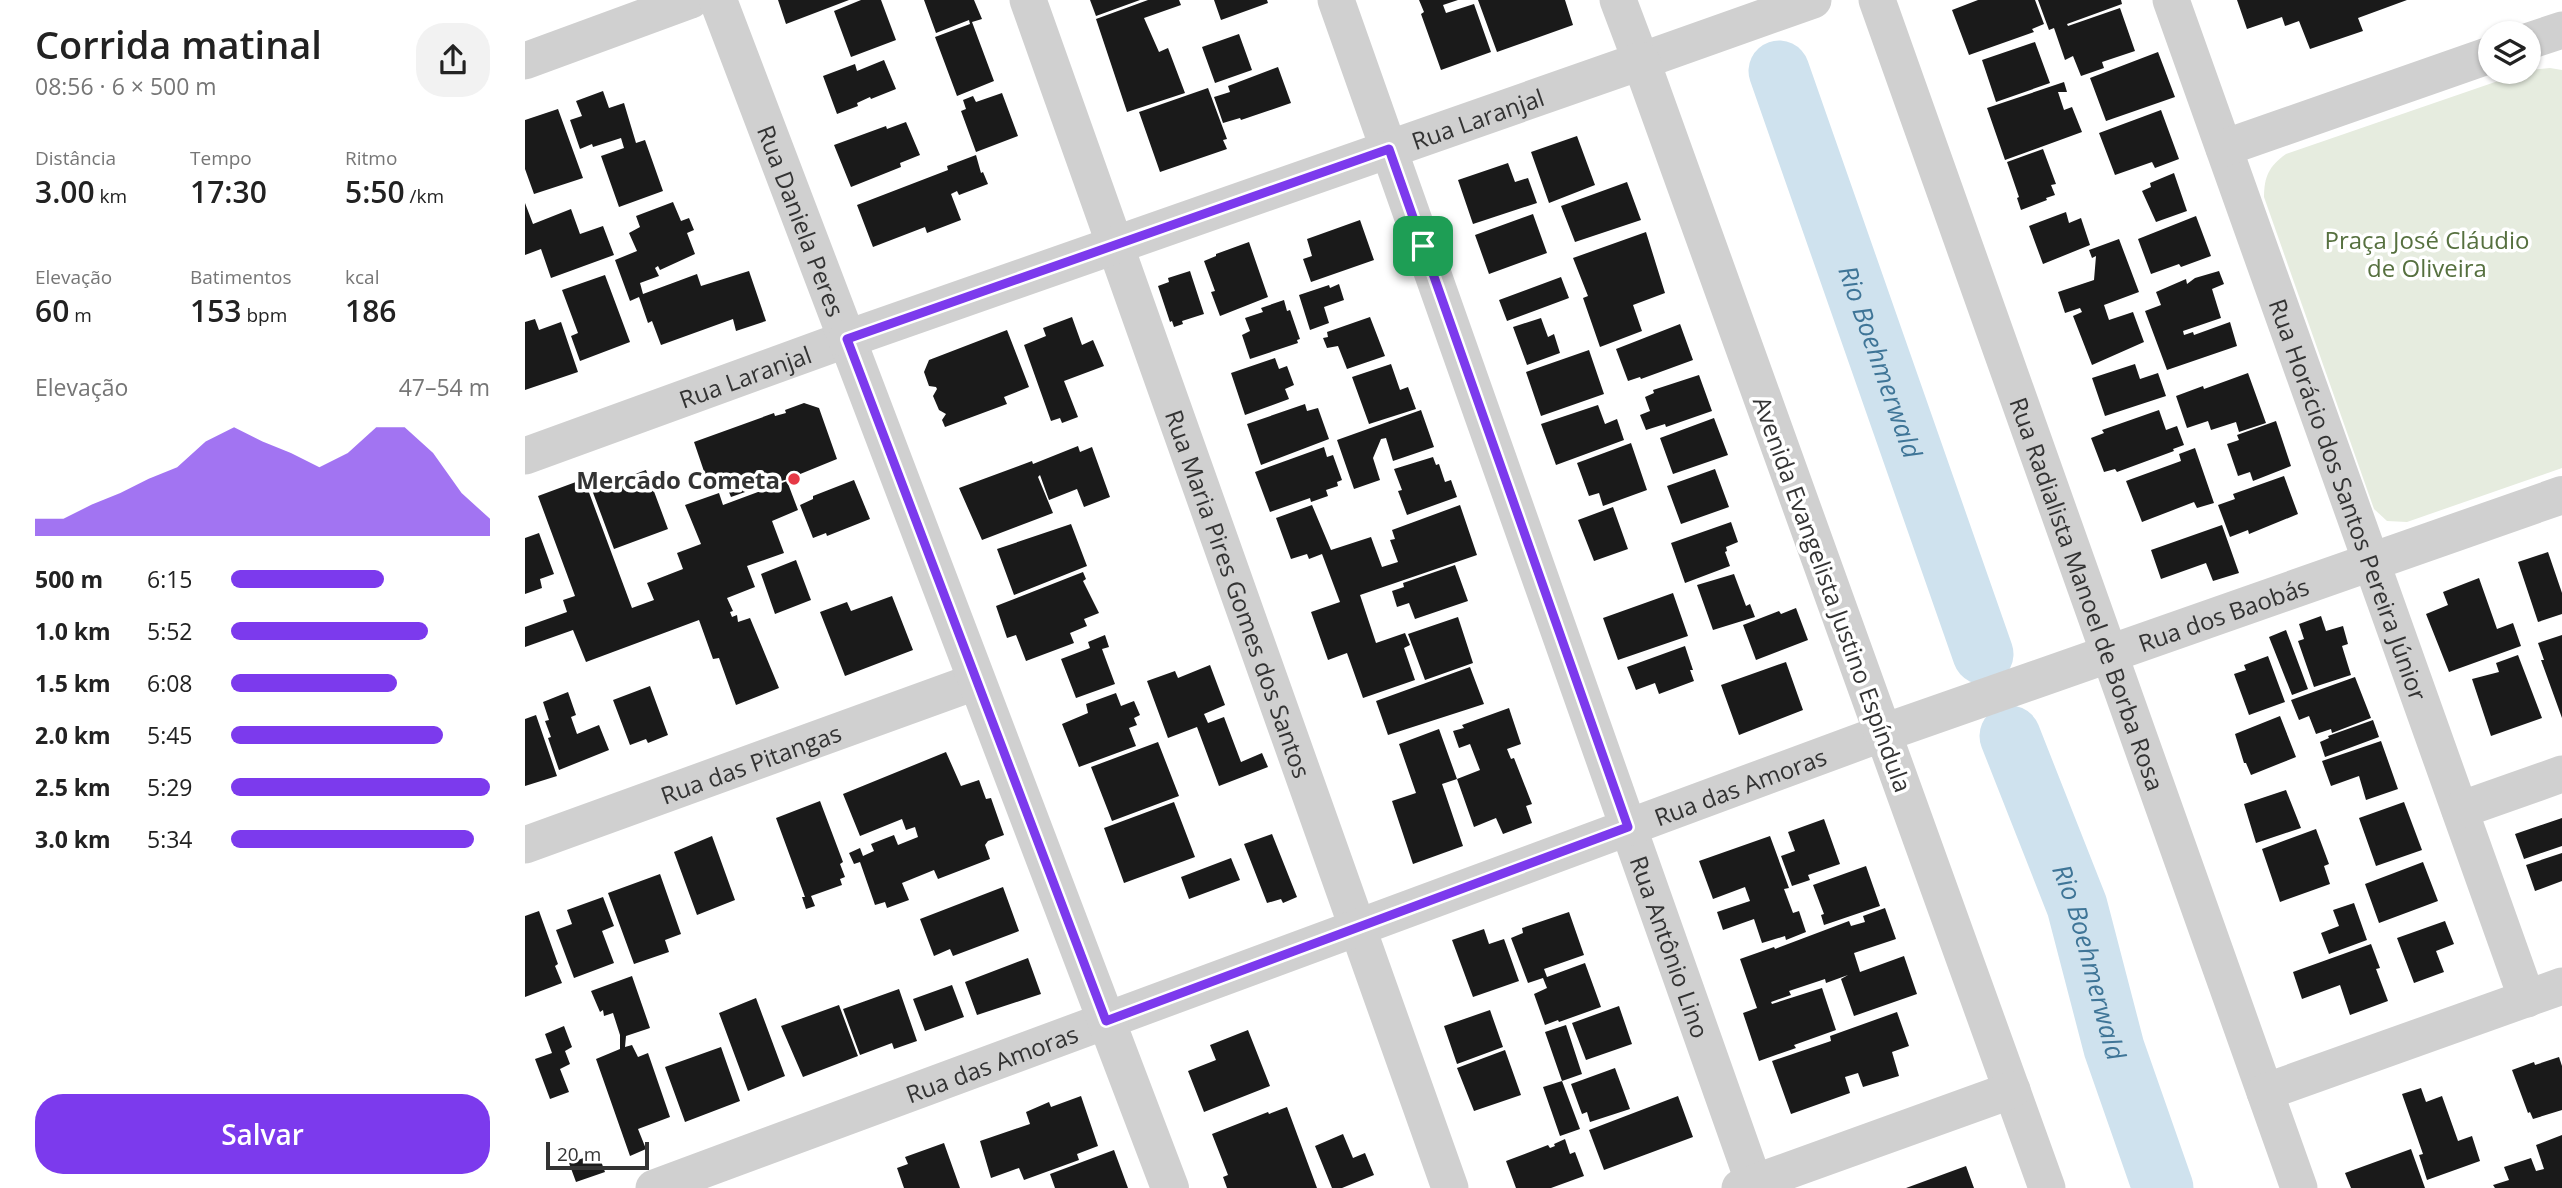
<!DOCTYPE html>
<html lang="pt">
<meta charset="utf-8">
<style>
body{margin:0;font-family:"Open Sans",sans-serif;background:#f2f2f2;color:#222;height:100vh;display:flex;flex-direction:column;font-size:26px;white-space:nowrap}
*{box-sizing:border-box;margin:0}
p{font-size:23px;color:#767676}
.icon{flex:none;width:38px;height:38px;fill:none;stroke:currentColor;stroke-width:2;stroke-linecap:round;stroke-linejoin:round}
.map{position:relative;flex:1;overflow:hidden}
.panel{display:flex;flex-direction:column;background:#fff;width:525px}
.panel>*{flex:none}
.tools{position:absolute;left:1953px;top:21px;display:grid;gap:14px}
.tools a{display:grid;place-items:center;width:63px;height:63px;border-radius:50%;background:#fff;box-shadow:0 2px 5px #0004;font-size:35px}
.scale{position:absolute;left:21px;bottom:18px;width:103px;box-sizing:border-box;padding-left:7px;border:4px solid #333;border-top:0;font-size:19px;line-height:24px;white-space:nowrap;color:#333;-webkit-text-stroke:5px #fff;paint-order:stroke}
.pin{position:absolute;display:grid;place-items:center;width:60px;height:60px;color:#fff;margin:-30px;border-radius:14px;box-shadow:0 4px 10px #0006}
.round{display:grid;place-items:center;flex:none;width:74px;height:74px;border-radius:28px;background:#f2f2f2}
.summary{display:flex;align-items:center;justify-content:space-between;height:119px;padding:0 35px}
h1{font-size:38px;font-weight:600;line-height:52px}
.metrics{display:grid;grid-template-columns:repeat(3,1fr);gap:10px;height:119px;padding:7px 35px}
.metrics div{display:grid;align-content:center}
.metrics b{font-size:30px;font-weight:600}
.metrics small{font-size:19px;font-weight:400}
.metrics p{font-size:19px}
.chart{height:196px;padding:14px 35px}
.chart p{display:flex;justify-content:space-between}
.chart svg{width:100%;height:126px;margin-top:7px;fill:#7c3aed;opacity:.7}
.button{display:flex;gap:14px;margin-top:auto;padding:14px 35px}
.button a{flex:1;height:80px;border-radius:28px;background:#7c3aed;color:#fff;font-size:28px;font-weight:600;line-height:80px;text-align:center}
ul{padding:0 35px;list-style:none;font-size:23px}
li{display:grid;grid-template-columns:112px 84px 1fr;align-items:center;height:52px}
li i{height:18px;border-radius:9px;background:#7c3aed}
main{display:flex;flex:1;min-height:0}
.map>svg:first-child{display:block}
</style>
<main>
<section class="panel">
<div class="summary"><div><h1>Corrida matinal</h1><p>08:56 · 6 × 500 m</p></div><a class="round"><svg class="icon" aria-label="share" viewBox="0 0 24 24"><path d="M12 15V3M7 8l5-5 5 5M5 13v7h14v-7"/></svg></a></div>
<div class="metrics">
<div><p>Distância</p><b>3.00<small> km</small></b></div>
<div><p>Tempo</p><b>17:30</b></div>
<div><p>Ritmo</p><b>5:50<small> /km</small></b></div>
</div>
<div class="metrics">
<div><p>Elevação</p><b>60<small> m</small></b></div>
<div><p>Batimentos</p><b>153<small> bpm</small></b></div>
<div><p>kcal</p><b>186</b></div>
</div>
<div class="chart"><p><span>Elevação</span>47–54 m</p>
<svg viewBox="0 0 160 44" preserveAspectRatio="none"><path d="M0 44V38L10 38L20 33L30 29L40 24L50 20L60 11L70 6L80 11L90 15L100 20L110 15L120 6L130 6L140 15L150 29L160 38V44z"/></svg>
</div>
<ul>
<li><b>500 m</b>6:15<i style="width:59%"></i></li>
<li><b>1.0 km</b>5:52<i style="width:76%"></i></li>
<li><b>1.5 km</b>6:08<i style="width:64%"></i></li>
<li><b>2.0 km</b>5:45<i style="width:82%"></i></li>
<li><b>2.5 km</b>5:29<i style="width:100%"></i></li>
<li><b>3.0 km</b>5:34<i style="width:94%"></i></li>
</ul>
<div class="button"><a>Salvar</a></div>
</section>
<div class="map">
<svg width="2037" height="1188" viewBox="0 0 2037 1188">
<rect width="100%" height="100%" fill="#fff"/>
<path fill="#e6ecdf" d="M2025 68 2037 70V468L1882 522 1862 521 1849 509 1739 197C1739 177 1744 166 1761 154L2005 70Z"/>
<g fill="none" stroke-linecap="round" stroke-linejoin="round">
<g stroke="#cfe2ee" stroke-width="61">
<path id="s1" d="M1254 71 1458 654"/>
<path id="s2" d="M1485 736 1552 906 1589 1048 1638 1188"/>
</g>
</g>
<path fill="#1a1a1a" d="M253 0H324L261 24Z
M336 0H356L371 40 326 57 309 11Z
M399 0H449L457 19 447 22 469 81 432 96 410 37 445 24 444 20 411 33Z
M565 0H615L571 16Z
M623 0H654L656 5 619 18 634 52 643 48 660 93 602 112 571 19Z
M689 0H742L743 3 696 20Z
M894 0H933L918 5 921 13 949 4 966 52 916 70 896 14 899 12Z
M953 0H1040L1048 25 972 52Z
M1453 0H1510L1519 24 1507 29 1509 32 1444 55 1427 10Z
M1513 0H1596L1597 4 1542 24 1543 26 1595 8 1610 51 1577 62 1579 68 1556 76 1548 56 1540 60 1529 28 1524 30Z
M1712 0H1882L1833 18 1838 31 1785 49 1774 21 1760 26 1757 17 1722 29Z
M714 34 727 70 690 83 677 47Z
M1510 42 1525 83 1471 102 1457 60Z
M1633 52 1650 97 1581 121 1565 78Z
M359 60 371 89 346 99 345 97 332 103 333 106 312 114 298 76 330 64 332 71Z
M753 67 766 103 716 120 715 118 698 123 689 97 705 92 703 86Z
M1539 82 1542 92H1533L1539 110 1547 107 1557 132 1480 160 1462 108Z
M683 88 702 139 698 140 702 149 635 172 614 112Z
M78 91 84 108 99 103 111 143 120 140 138 191 94 207 76 156 99 148 96 138 68 147 67 144 55 149 45 120 57 116 51 101Z
M477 93 493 136 451 152 436 111 441 109 438 100 448 96 451 102Z
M33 109 58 178 9 194 0 169V120Z
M1636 110 1654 159 1630 168 1627 162 1590 175 1574 133Z
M381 122 395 155 375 163 376 167 326 187 309 145 361 126 362 129Z
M1052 136 1070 185 1024 203 1006 152Z
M1518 149 1531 184 1526 185 1530 195 1521 198 1522 200 1496 210 1492 198 1494 197 1482 162Z
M451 155 456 173 458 172 463 184 434 195 432 191 426 194 436 220 402 233 400 227 348 247 332 205 423 170 422 166Z
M983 163 990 182 1003 178 1012 203 948 224 933 180Z
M1649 173 1662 211 1631 222 1617 191 1626 187 1625 183Z
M1102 182 1116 220 1050 242 1036 206Z
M148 202 156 221 164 218 169 230 162 233 170 254 135 270 133 266 130 268 134 276 115 283 118 294 172 274 176 286 224 271 241 321 211 331 208 319 136 345 127 321 123 323 114 297 105 301 90 260 112 251 104 233 115 227 111 216Z
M0 203 8 224 46 209 55 234 78 226 89 255 26 278 16 249 0 255Z
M1541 212 1544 223 1556 218 1565 245 1518 264 1504 226Z
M1008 214 1022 253 964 274 950 235Z
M1671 216 1686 256 1656 267 1654 264 1626 274 1613 239Z
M835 220 849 260 786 282 778 259 787 256 782 239Z
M1121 232 1140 293 1108 305 1117 331 1075 347 1058 298 1063 296 1048 258Z
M1594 239 1614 292 1579 305 1584 320 1608 312 1619 342 1567 365 1548 316 1557 312 1555 308 1540 313 1533 292 1569 280 1571 256 1567 258 1564 250Z
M724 242 743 297 695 316 686 292 690 291 679 261 691 256V254Z
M665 271 679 314 657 321 658 324 649 327 647 321 645 322 633 286 644 282 643 278Z
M1694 271 1699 284 1687 289 1696 318 1658 331 1659 335 1668 332 1669 335 1705 322 1712 346 1642 370 1620 311 1636 305 1631 292 1661 279 1662 284 1670 278Z
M80 275 105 342 55 361 46 336 53 333 37 290Z
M1036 277 1044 298 982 321 974 300Z
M814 284 819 300 799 307 804 323 785 330 774 295 804 285 805 288Z
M759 300 762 311 765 310 775 339 772 340 773 343 725 359 717 335 725 331 720 318 738 312 736 308Z
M547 317 557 345 568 340 579 366 539 381 553 417 537 423 535 418 526 421 499 345 521 336 518 328Z
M845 317 860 356 822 369 813 346 802 348 798 338 803 337 802 332Z
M1016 318 1023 337 1029 334 1035 353 1002 365 988 327Z
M10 319 14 330 36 322 53 372 0 390V322Z
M1155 324 1168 360 1116 379 1115 377 1103 381 1091 349Z
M482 330 504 387 479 397 482 404 420 427 417 420 421 414 414 410 408 396 412 389 411 387 404 386 399 372 404 360Z
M1064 350 1079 394 1016 416 1001 372Z
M750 358 754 369 762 366 769 385 760 389 764 399 720 415 706 373Z
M866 364 875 390 883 387 891 409 844 424 827 377Z
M1610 364 1615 379 1633 373 1641 396 1580 416 1567 378Z
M1723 373 1741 423 1714 432 1711 422 1686 430 1683 421 1662 428 1651 396 1678 386 1679 389Z
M1174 375 1187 411 1141 427 1140 424 1121 430 1115 415 1125 411 1120 397 1129 393 1128 390Z
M279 403 294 408 312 459 263 479 243 485 241 480 235 482 237 486 206 497 199 480 184 486 169 442 249 413 250 416 261 413 260 410Z
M780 404 782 411 793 408 804 439 736 465 722 424Z
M1073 405 1080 424 1092 419 1099 440 1031 465 1016 424Z
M896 410 909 447 868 461 861 438 856 439 848 458 855 480 829 489 812 440Z
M1634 410 1641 430 1652 426 1659 445 1648 449 1649 451 1592 472 1590 469 1579 472 1566 438 1579 433 1577 430Z
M1189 418 1203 455 1148 474 1135 438Z
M1751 421 1766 466 1728 481 1725 472 1713 476 1702 444 1714 440 1712 435Z
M1106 443 1122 490 1078 506 1074 493 1064 496 1052 463Z
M553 446 555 452 567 447 585 497 559 507 552 489 524 500 515 475 513 477 528 513 457 540 434 488 507 461 508 464Z
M799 447 802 457 808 455 817 480 812 482 813 486 801 490 803 496 786 502 785 498 745 512 730 472Z
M1670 448 1689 503 1672 508 1669 502 1617 522 1601 481 1656 461 1654 454Z
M908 457 911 465 914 464 920 482 926 480 932 497 882 515 873 491 877 490 869 469Z
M1190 469 1204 507 1156 524 1142 486Z
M121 470 143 529 89 549 67 490Z
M1759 476 1773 514 1724 534 1723 530 1705 537 1693 505 1710 499 1708 494Z
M59 479 107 608 129 600 122 583 158 569 152 553 176 544 160 505 194 493 198 505 262 481 273 510 247 521 259 553 222 566 230 587 202 598 208 611 205 612 207 617 212 615 213 622 225 618 254 688 211 705 194 658 188 659 174 620 61 662 48 630 0 647V627L42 612 38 600 50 596 13 496Z
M329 480 345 519 302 536 301 533 288 538 275 505 288 499V496Z
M787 505 806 550 846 537 857 567 873 562 865 540 870 539 867 530 935 505 952 555 835 595 851 643 880 633 885 645 879 648 890 680 838 698 822 653 803 660 786 612 815 602 797 554 784 559 782 554 766 559 751 518Z
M1088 507 1103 549 1069 561 1053 520Z
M1206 522 1213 542 1201 547 1202 551 1200 552 1205 566 1160 583 1146 543Z
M546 524 562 566 489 595 472 549Z
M1697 525 1714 573 1688 581 1681 563 1636 579 1626 550Z
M14 533 29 574 15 579 17 588 0 594V538Z
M2023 552 2037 593V614L2013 622 1993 562Z
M271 560 286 600 250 614 236 574Z
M930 565 943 601 890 619 884 603 872 607 867 591 879 587 878 583Z
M558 572 561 579 558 581 574 613 559 619 562 626 545 633 549 643 501 661 491 635 482 638 471 606Z
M1209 574 1221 606 1225 604 1230 617 1188 630 1172 585Z
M1954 578 1972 629 1988 623 1996 646 1924 672 1901 614 1923 605 1918 592Z
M1148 593 1163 636 1093 660 1078 618Z
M367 596 388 650 320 676 295 612 322 602 326 611Z
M1271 608 1283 640 1231 660 1218 625 1254 611 1256 614Z
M1796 616 1801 631 1818 626 1823 644 1817 646 1826 675 1789 687 1773 641 1779 639 1774 624Z
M933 617 948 663 900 680 883 634Z
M1761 630 1783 689 1767 695 1744 637Z
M580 635 584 647 577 649 590 684 551 698 536 659 565 648 563 642Z
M2037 635V718L2016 660H2019L2013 643Z
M1160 646 1168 670H1165L1169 681 1134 694 1130 683 1111 690 1102 667Z
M1993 655 2017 718 1966 736 1947 679 1974 672 1971 663Z
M1743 656 1760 702 1724 715 1709 674 1721 670 1719 665Z
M1261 662 1278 710 1214 735 1196 685Z
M685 665 700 705 679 714 683 723 699 717 716 762 737 753 743 767 694 786 672 727 643 738 622 681 650 671 653 678Z
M945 667 959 704 863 735 851 701Z
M1830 677 1846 718 1807 733 1806 729 1791 734 1784 716 1774 720 1766 700Z
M125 686 143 735 123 743 121 739 105 745 88 700Z
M43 692 51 715 46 717 52 734 74 725 84 750 34 770 23 738 26 737 20 721 24 720 18 702Z
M591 693 596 706 609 701 615 715 609 718 612 725 604 728 611 746 554 767 537 724 563 713 561 704Z
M984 708 996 744 982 749 986 759 989 758 1007 804 1001 806 1007 823 978 834 971 818 949 827 932 779 955 770 945 744 934 748 928 731 939 728 937 725Z
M11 715 32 776 0 786V719Z
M1755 716 1771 757 1726 775 1721 763H1719L1710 734Z
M1848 720 1854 737 1800 757 1795 742 1804 738 1803 736Z
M914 729 932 779 917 784 938 846 888 864 867 801 891 793 874 744Z
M1856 741 1873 789 1841 800 1834 776 1806 786 1797 761Z
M633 742 654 796 587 821 566 767Z
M421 752 436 786 454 780 461 799 466 798 479 835 463 841 460 845 465 859 413 879 409 870 377 883 384 900 362 908 360 902 350 905 335 862 329 864 324 853 335 848 338 856 349 851 346 844 369 835 373 845 393 837 390 827 381 830 377 819 335 836 318 794Z
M1761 790 1776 828 1731 843 1719 804Z
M295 801 318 862 315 864 320 877 315 879 317 885 286 896 290 906 281 909 277 897H280L251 818Z
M649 802 670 857 599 883 579 828Z
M1879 802 1897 850 1851 866 1834 818Z
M2037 818V846L1999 859 1990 834Z
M1299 819 1315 864 1283 875 1285 880 1267 886 1256 856 1270 851 1263 832Z
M1791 829 1804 864 1799 866 1805 884 1755 902 1737 849Z
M747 834 772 897 758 903 756 899 742 903 719 844Z
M187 836 210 900 172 915 149 852Z
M1245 836 1264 888 1259 889 1268 913 1274 911 1281 932 1261 940 1260 936 1237 943 1229 919 1198 930 1192 912 1225 901 1220 887 1188 899 1174 861Z
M2037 853V881L2010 891 2001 865Z
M706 858 715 880 664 899 656 877Z
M1898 862 1913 901 1854 923 1840 884Z
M1341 866 1355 906 1299 925 1296 915 1299 914 1288 885Z
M135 874 156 934 140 940 144 952 109 964 83 893Z
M478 887 494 931 428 956 425 949 409 956 395 919Z
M78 897 89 926 77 931 89 963 49 978 31 930 47 924 42 910Z
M1829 903 1842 940 1804 954 1796 933 1814 926 1808 910Z
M1360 908 1371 939 1329 953 1335 972 1379 956 1392 994 1329 1016 1316 979 1323 975 1301 983 1300 979 1264 991 1266 995 1246 1002 1247 1004 1297 988 1311 1030 1269 1045 1271 1048 1234 1061 1218 1013 1232 1008 1215 959 1249 947 1250 949 1324 921 1326 926 1340 922 1338 916Z
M14 911 33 964 30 966 37 983 0 997V916Z
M1044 912 1059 955 1019 969 1022 977 1060 963 1076 1007 1034 1022 1033 1020 1020 1025 1009 994 1022 988 1018 978 1003 983 986 938 998 933 997 928Z
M1920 921 1929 944 1911 951 1919 972 1889 983 1872 938Z
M959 929 964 944 979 939 994 981 948 997 927 940Z
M1846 944 1855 968 1851 969 1863 1001 1825 1015 1815 985 1777 999 1768 972Z
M503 958 516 994 452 1015 440 982Z
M107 976 125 1028 101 1036 100 1047 107 1045 113 1057 123 1053 145 1117 113 1129 121 1149 105 1156 71 1059 95 1049V1035L88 1013 79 1016 78 1010 75 1012 66 991Z
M427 985 439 1017 400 1031 388 999Z
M374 989 392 1041 369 1049 367 1043 335 1055 318 1009Z
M231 998 260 1076 223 1091 194 1013Z
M314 1005 333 1056 278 1077 256 1026Z
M1094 1006 1107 1044 1061 1060 1047 1023Z
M965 1010 978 1047 932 1064 919 1026Z
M1372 1012 1384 1046 1367 1052 1374 1076 1338 1087 1333 1073 1320 1077 1325 1093 1266 1114 1247 1061 1306 1041 1305 1036Z
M1041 1025 1057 1074 1037 1081 1020 1032Z
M39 1026 47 1047 40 1051 45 1064 35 1069 44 1092 25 1099 10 1059 27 1053 20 1034Z
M723 1030 745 1086 679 1112 663 1071 691 1060 685 1045Z
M196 1047 215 1101 160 1122 140 1067Z
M980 1050 996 1095 949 1111 932 1068Z
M2034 1057 2037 1066V1110L2008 1119 2005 1112 2003 1113 1987 1070 2009 1062 2010 1065Z
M1090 1068 1105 1109 1065 1122 1062 1112 1057 1114 1046 1084Z
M1037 1081 1055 1129 1035 1136 1018 1087Z
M1896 1088 1901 1102 1917 1096 1933 1141 1947 1136 1955 1161 1902 1180 1894 1155 1898 1154 1877 1094Z
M556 1096 573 1146 552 1154 554 1160 499 1180 494 1168 466 1178 455 1141 505 1124 501 1112 524 1102 526 1107Z
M1153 1096 1168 1137 1079 1170 1064 1130Z
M762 1107 792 1188H702L698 1177 703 1175 687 1134 743 1112 744 1114Z
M818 1134 828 1158 840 1153 849 1175 817 1188H807L790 1146Z
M2037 1135V1188H1970L1968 1185 1984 1180 1979 1167 2006 1158 2011 1171 2019 1169 2011 1145Z
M1040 1139 1045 1154 1050 1152 1059 1176 1026 1188H991L981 1161 1023 1145 1025 1148 1030 1146 1029 1144Z
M419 1143 435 1188H379L372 1168 383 1164 380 1157Z
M1886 1149 1900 1188H1826L1820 1173Z
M589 1150 603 1188H530L525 1174Z
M73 1153 80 1172 51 1182 44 1163Z
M1441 1166 1449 1188H1381Z"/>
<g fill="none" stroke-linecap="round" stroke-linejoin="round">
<g stroke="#d0d0d0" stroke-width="37">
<path id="s3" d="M503 0 925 1188"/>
<path id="s4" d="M811 0 1229 1183"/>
<path d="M1093 0 1116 61 1288 0"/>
<path id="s5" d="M1352 0 1774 1188"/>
<path id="s6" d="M1646 0 2002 999"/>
<path d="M2004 41 2037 30"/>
<path d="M0 61 166 0"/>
<path d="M1699 148 1965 55"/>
<path id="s7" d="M0 456 322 339"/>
<path d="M1935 810 2037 774"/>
<path id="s8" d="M0 845 452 681"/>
<path d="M1740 1092 2037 986"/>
<path id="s9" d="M129 1188 1358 733 1522 1188"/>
<path d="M1215 1188 1487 1090"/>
</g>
<g stroke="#d0d0d0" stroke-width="38">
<path id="s10" d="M193 0 645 1188"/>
<path id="s11" d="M322 339 1116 61 1358 733 2037 495"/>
</g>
</g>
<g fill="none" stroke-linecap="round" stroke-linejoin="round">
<defs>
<path id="route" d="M864 149 1103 827 581 1021 322 339Z"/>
</defs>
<use href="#route" stroke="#fff" stroke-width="14"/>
<use href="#route" stroke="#7c3aed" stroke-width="9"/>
</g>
<circle fill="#e63946" stroke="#fff" stroke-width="2.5" cx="269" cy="479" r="7"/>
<g text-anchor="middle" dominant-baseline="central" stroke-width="7" stroke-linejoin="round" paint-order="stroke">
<g font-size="24" fill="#333" stroke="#fff">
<text stroke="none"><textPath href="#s11" startOffset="668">Rua Laranjal</textPath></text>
<text stroke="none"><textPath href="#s10" startOffset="236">Rua Daniela Peres</textPath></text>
<text stroke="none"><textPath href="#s7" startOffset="234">Rua Laranjal</textPath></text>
<text stroke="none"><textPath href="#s6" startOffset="530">Rua Horácio dos Santos Pereira Júnior</textPath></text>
<text stroke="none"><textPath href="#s3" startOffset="630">Rua Maria Pires Gomes dos Santos</textPath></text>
<text transform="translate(1308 594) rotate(70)">Avenida Evangelista Justino Espíndula</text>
<text stroke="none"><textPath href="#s5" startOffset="630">Rua Radialista Manoel de Borba Rosa</textPath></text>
<text stroke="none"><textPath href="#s11" startOffset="1916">Rua dos Baobás</textPath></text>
<text stroke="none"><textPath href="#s8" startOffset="240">Rua das Pitangas</textPath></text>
<text stroke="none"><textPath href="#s9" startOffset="1158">Rua das Amoras</textPath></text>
<text stroke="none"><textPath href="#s4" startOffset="1004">Rua Antônio Lino</textPath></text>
<text stroke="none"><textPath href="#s9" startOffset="360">Rua das Amoras</textPath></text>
</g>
<g font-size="24" fill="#56703f" stroke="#fff">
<text x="1902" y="239">Praça José Cláudio<tspan x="1902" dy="28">de Oliveira</tspan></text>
</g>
<g font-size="24" font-weight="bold" fill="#333" stroke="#fff" text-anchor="end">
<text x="255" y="479">Mercado Cometa</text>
</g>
<g font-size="26" font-style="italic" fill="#3f7597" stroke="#fff">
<text stroke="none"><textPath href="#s1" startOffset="308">Rio Boehmerwald</textPath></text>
<text stroke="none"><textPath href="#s2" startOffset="240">Rio Boehmerwald</textPath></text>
</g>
</g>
</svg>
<div class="tools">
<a><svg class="icon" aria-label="layers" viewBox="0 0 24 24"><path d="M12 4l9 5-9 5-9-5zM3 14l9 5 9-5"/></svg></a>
</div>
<div class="scale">20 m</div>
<div class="pin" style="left:898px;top:246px;background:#1e9e55"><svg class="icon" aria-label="arrive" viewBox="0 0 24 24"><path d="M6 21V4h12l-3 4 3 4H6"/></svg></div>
</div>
</main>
